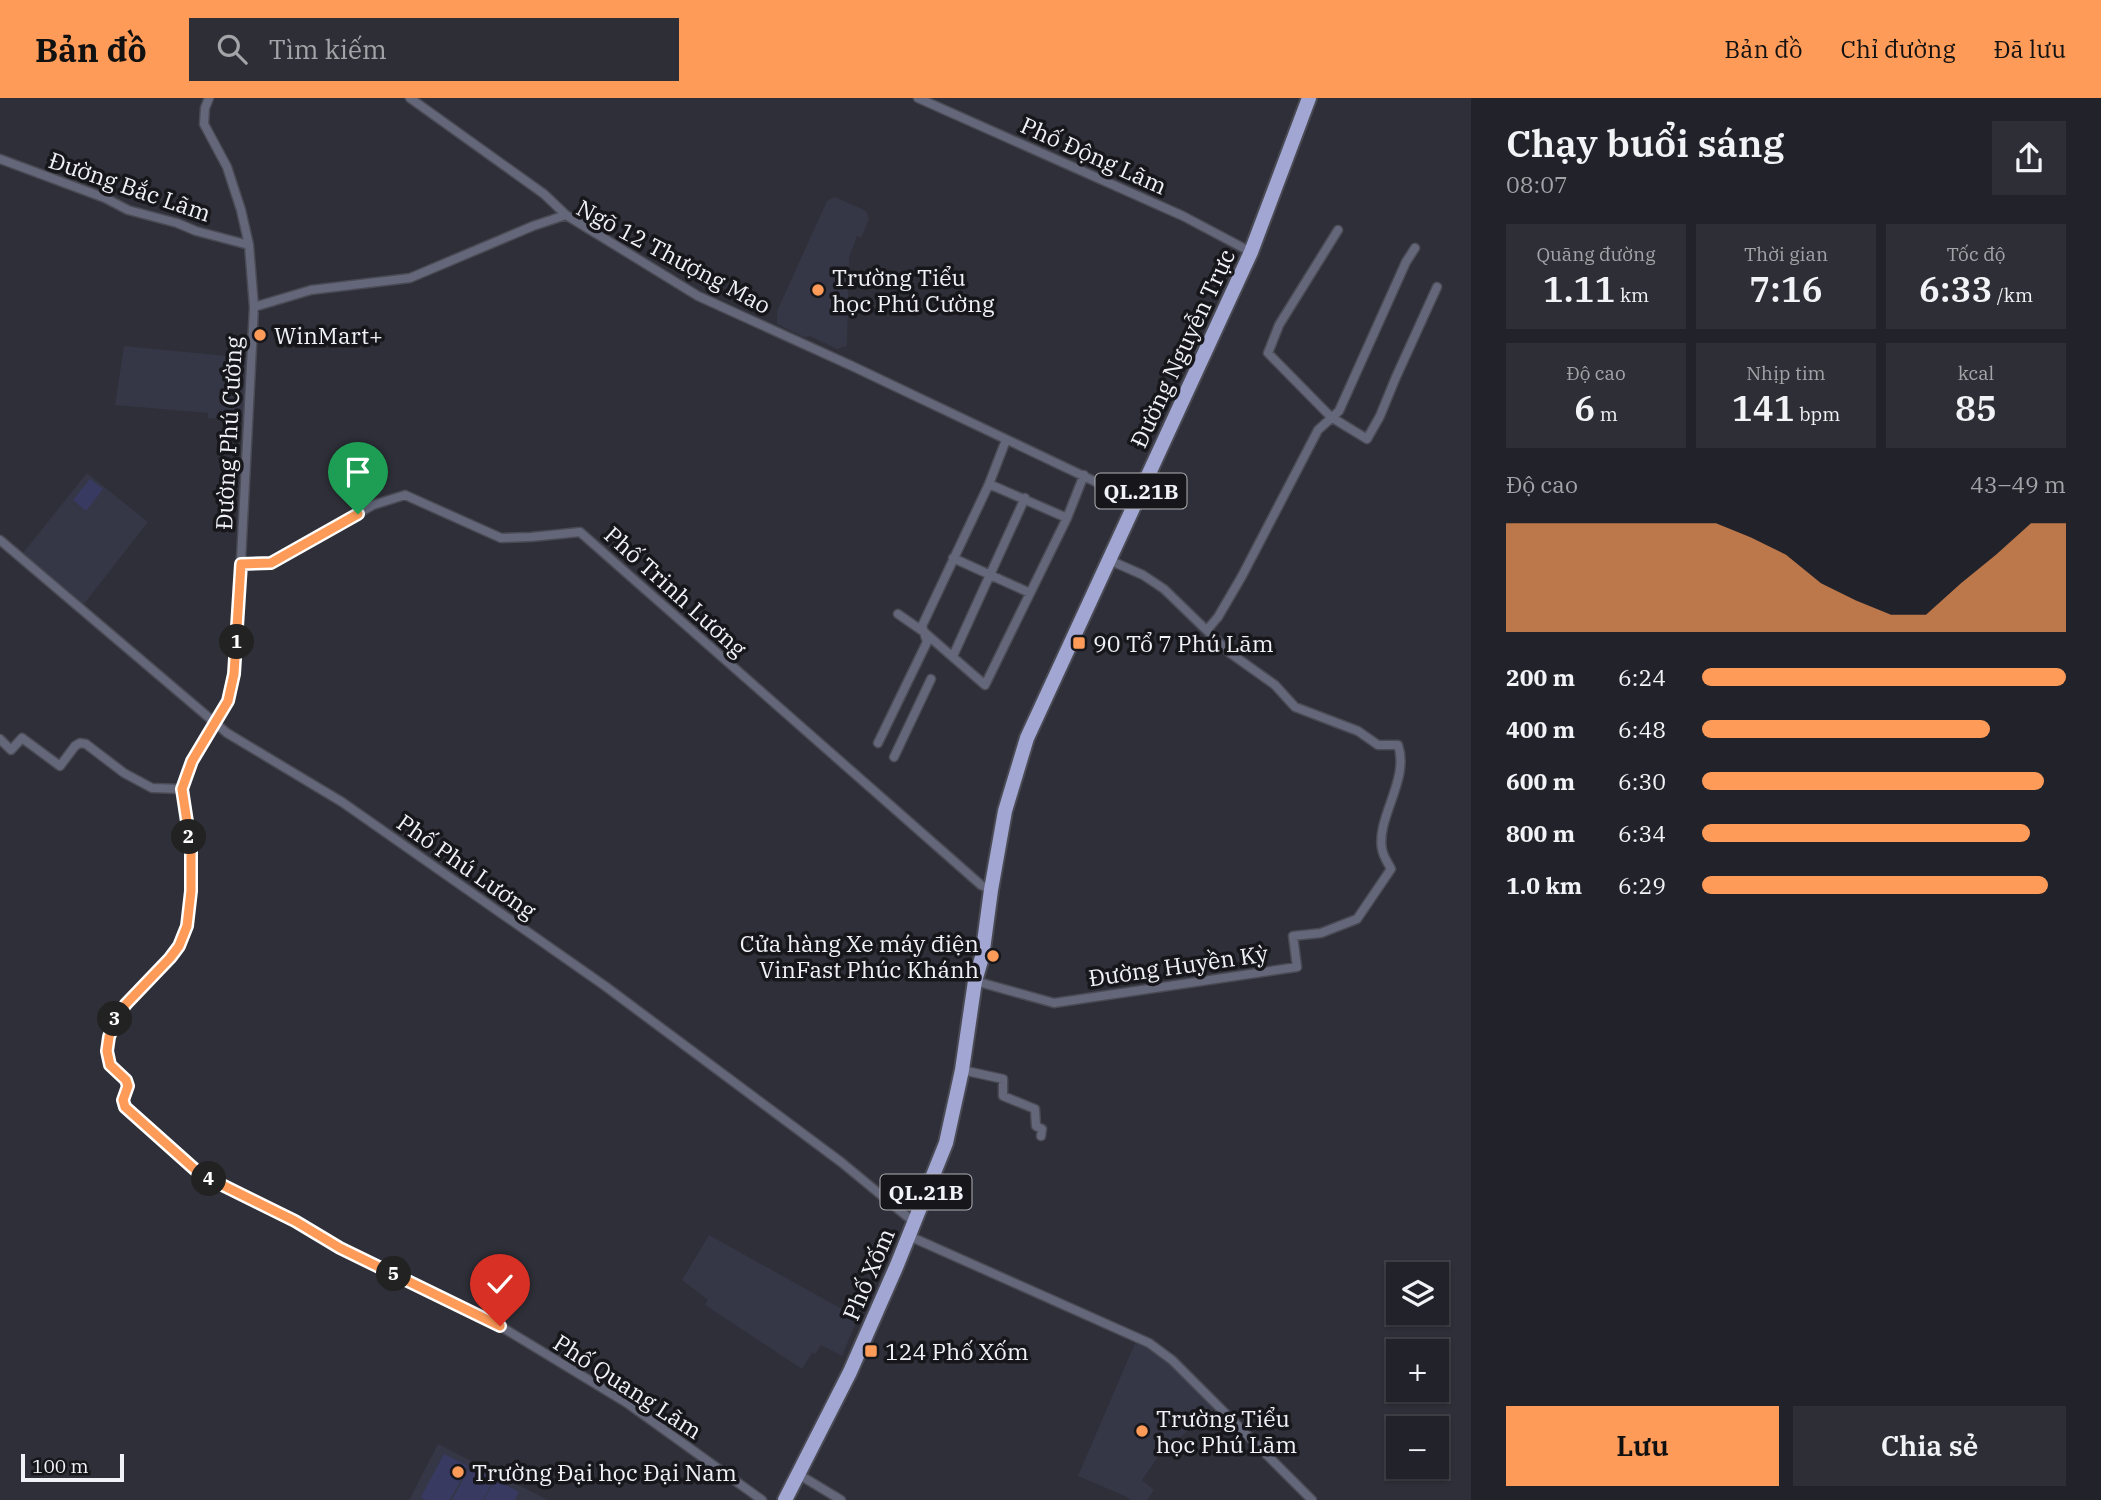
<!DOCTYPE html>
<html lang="vi">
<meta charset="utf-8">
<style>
body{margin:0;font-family:"IBM Plex Serif",serif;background:#2e2f36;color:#f1f3f6;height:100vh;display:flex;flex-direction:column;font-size:26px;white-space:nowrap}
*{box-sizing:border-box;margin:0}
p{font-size:23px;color:#a2a4a8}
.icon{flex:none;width:38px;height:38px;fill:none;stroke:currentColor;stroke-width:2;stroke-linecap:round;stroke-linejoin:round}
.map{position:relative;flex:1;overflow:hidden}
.side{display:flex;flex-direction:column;background:#22232a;width:630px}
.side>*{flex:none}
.controls{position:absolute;left:1386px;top:1164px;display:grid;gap:14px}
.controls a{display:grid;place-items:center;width:63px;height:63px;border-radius:0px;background:#22232a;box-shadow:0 2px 5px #0004,0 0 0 2px #3f4047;font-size:35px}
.scale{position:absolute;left:21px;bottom:18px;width:103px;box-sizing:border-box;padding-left:7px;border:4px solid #f1f2f8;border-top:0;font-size:19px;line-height:24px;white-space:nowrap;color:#f1f2f8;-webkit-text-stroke:5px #17171b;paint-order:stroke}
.pin{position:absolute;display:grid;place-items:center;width:60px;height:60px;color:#fff;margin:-72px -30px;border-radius:50% 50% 50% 0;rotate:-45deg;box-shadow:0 0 7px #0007}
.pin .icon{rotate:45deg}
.km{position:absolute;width:35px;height:35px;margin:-18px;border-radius:50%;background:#222;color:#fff;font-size:19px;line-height:35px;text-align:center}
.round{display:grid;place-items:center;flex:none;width:74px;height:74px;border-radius:0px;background:#2e2f36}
.overview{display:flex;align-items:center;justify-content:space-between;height:119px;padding:0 35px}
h1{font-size:38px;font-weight:600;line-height:52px}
.metrics{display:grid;grid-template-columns:repeat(3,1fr);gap:10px;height:119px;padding:7px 35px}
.metrics div{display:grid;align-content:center;border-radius:0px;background:#2e2f36;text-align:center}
.metrics b{font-size:35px;font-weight:600}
.metrics small{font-size:19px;font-weight:400}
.metrics p{font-size:19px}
.chart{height:196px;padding:14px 35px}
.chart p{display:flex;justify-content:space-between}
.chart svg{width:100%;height:126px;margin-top:7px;fill:#fe9b58;opacity:.7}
.action{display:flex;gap:14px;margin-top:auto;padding:14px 35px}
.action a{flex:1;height:80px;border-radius:0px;background:#fe9b58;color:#111;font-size:28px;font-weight:600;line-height:80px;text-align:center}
.action a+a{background:#2e2f36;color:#f1f3f6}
ul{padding:0 35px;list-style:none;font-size:23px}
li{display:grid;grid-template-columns:112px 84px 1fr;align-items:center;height:52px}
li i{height:18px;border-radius:9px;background:#fe9b58}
header{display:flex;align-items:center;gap:42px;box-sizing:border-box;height:98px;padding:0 35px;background:#fe9b58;color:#111}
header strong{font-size:33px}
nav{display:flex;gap:38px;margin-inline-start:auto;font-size:24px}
.search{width:490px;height:63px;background:#2e2f36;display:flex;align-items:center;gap:18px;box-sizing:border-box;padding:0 24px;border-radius:0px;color:#a2a4a8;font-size:26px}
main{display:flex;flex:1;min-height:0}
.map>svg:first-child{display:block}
</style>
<header>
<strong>Bản đồ</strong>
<div class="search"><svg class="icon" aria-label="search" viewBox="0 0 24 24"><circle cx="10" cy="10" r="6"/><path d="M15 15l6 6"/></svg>Tìm kiếm</div>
<nav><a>Bản đồ</a><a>Chỉ đường</a><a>Đã lưu</a></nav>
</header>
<main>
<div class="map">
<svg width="1471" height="1402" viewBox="0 0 1471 1402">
<rect width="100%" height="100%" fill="#2e2f38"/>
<path fill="#353746" d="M835 99 866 113 869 121 861 140 857 138 849 160 847 248 837 251 810 238 804 239 777 226V213L827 103Z
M124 248 248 260 244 323 208 320V315L115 307Z
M87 375 148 424 84 506 23 455Z
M709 1137 858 1220 842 1258 821 1247 815 1256 812 1255 802 1271 705 1207 708 1202 682 1182Z
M1136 1243 1163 1258 1215 1310 1160 1356 1142 1382 1154 1392 1147 1402H1131L1125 1398 1078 1378Z
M438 1346 548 1402H409Z"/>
<path fill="#383a62" d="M90 381 103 391 86 413 73 402Z
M444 1356 468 1368 450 1402H426L421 1399Z
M470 1368 494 1381 483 1402H452Z
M495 1381 519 1394 515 1402H484Z"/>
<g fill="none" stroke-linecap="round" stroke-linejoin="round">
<defs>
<path id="minor" d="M209 0 205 10 204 26 227 69 241 112 249 147 254 209 237 540C235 560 235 584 228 603 217 631 183 663 182 693 182 712 190 731 191 751 193 776 191 823 180 845 175 856 165 865 157 874 138 893 118 911 110 937 98 974 127 973 128 987 128 992 125 998 123 1002L126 1009 200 1076 295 1123 340 1150 500 1228 627 1305 762 1402
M410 0 544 96 566 117
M918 0 1183 118 1251 154
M0 61 105 100 128 112 177 125 196 133 249 147
M1338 132 1279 227 1268 255 1331 319 1367 341 1380 318 1396 279 1437 189
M254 209 311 192 410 180 533 128 566 117 698 198 852 268 1136 403
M989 386 1067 420 985 587 924 534 922 528 989 386 1006 342
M1067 420 1084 377
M0 442 227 635 342 704 605 888 841 1064 915 1125
M953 460 1030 495
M241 466 271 465 373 407 405 397 501 440 531 439 580 434 981 787 991 792
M1207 532 1218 519 1242 478 1318 332 1339 313 1406 164 1415 150
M953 558 1025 400
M0 641 11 652 22 640 60 668 75 648 80 645 86 646 124 675 152 690 182 691
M878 645 927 544 924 534 898 516
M894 659 931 581
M975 883 1054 905 1297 869 1293 838 1321 835 1357 821 1391 771C1388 765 1383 758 1382 751 1376 720 1410 681 1398 647H1378L1358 633 1295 609 1275 587 1230 555 1164 491 1143 477 1109 462
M962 972 1003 981V998L1035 1011 1036 1028 1042 1031 1041 1038
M909 1138 1149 1245 1172 1262 1312 1402
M798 1376 841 1402"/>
<path id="trunk" d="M785 1402 850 1274 897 1167 946 1045 962 972 975 883 982 859 991 792 1005 713 1027 640 1251 154 1309 0"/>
</defs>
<use href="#minor" stroke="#494a53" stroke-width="11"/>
<use href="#trunk" stroke="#494a53" stroke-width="18"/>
<use href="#minor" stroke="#64667a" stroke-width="8"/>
<use href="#trunk" stroke="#a2a6d2" stroke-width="14"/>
</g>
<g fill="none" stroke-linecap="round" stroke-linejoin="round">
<defs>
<path id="route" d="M358 416 271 465 241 466 234 576 228 603 192 663 182 691 191 750V793L187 828 179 848 170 860 126 906 116 920 109 939 107 953 110 967 126 982 128 988 123 1002 125 1009 200 1076 295 1123 340 1150 500 1228"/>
</defs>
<use href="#route" stroke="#fff" stroke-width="14"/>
<use href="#route" stroke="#fe9b58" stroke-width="9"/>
</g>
<g fill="#fe9b58" stroke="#17171b" stroke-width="2.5">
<circle cx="818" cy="192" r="7"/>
<circle cx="260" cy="237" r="7"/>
<rect x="1072" y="538" width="14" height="14" rx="3.5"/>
<circle cx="993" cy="858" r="7"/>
<rect x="864" y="1246" width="14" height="14" rx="3.5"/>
<circle cx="1142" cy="1333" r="7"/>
<circle cx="458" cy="1374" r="7"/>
</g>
<g text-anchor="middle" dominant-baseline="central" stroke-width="7" stroke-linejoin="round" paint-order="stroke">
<g fill="#17171b" stroke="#b0b0b6" stroke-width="2">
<rect x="1095.5" y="375.5" width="91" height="35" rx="5"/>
<rect x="880.5" y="1076.5" width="91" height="35" rx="5"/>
</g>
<g font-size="21" font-weight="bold" fill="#f1f2f8">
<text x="1141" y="393">QL.21B</text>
<text x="926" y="1094">QL.21B</text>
</g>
<g font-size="23" fill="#f1f2f8" stroke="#17171b">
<text transform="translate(1094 57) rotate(24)">Phố Động Lãm</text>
<text transform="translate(130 88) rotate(19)">Đường Bắc Lãm</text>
<text transform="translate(674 158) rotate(28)">Ngõ 12 Thượng Mao</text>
<text transform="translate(1182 250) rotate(-65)">Đường Nguyễn Trực</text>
<text transform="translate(228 335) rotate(-87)">Đường Phú Cường</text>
<text transform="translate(676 493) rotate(42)">Phố Trinh Lương</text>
<text transform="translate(467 768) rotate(35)">Phố Phú Lương</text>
<text transform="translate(1178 867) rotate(-8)">Đường Huyền Kỳ</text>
<text transform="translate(868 1176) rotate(-67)">Phố Xốm</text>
<text transform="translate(628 1288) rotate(33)">Phố Quang Lãm</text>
</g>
<g font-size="23" fill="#f1f2f8" stroke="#17171b" text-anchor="start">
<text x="832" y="179">Trường Tiểu<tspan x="832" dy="26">học Phú Cường</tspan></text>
<text x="274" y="237">WinMart+</text>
<text x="1093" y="545">90 Tổ 7 Phú Lãm</text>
<text x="979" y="845" text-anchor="end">Cửa hàng Xe máy điện<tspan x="979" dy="26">VinFast Phúc Khánh</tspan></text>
<text x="885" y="1253">124 Phố Xốm</text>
<text x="1156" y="1320">Trường Tiểu<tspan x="1156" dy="26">học Phú Lãm</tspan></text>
<text x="472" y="1374">Trường Đại học Đại Nam</text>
</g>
</g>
</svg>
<div class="controls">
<a><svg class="icon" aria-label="layers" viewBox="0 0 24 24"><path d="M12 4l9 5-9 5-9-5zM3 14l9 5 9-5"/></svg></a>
<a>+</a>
<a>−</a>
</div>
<div class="scale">100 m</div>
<div class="pin" style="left:358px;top:416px;background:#1e9e55"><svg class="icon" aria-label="arrive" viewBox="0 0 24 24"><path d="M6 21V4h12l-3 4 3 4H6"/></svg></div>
<div class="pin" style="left:500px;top:1228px;background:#d93025"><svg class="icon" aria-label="check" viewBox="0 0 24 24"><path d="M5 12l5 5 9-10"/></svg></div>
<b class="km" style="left:237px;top:544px">1</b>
<b class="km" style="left:189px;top:739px">2</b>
<b class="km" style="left:115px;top:921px">3</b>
<b class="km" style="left:209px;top:1081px">4</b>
<b class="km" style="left:394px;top:1176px">5</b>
</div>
<section class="side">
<div class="overview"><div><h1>Chạy buổi sáng</h1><p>08:07</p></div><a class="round"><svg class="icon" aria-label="share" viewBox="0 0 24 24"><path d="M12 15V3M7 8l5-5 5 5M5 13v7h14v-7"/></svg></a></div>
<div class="metrics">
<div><p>Quãng đường</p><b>1.11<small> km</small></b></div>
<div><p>Thời gian</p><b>7:16</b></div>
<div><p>Tốc độ</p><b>6:33<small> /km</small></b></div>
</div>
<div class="metrics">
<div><p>Độ cao</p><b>6<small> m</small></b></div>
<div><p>Nhịp tim</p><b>141<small> bpm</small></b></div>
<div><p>kcal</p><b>85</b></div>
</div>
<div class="chart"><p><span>Độ cao</span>43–49 m</p>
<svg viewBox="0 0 160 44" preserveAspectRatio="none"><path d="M0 44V6L10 6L20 6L30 6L40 6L50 6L60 6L70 11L80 17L90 27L100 33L110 38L120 38L130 27L140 17L150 6L160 6V44z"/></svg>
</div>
<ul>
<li><b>200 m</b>6:24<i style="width:100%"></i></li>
<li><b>400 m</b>6:48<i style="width:79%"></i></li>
<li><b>600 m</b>6:30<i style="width:94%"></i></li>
<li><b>800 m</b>6:34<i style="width:90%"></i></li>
<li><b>1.0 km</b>6:29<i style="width:95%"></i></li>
</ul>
<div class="action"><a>Lưu</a><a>Chia sẻ</a></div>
</section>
</main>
